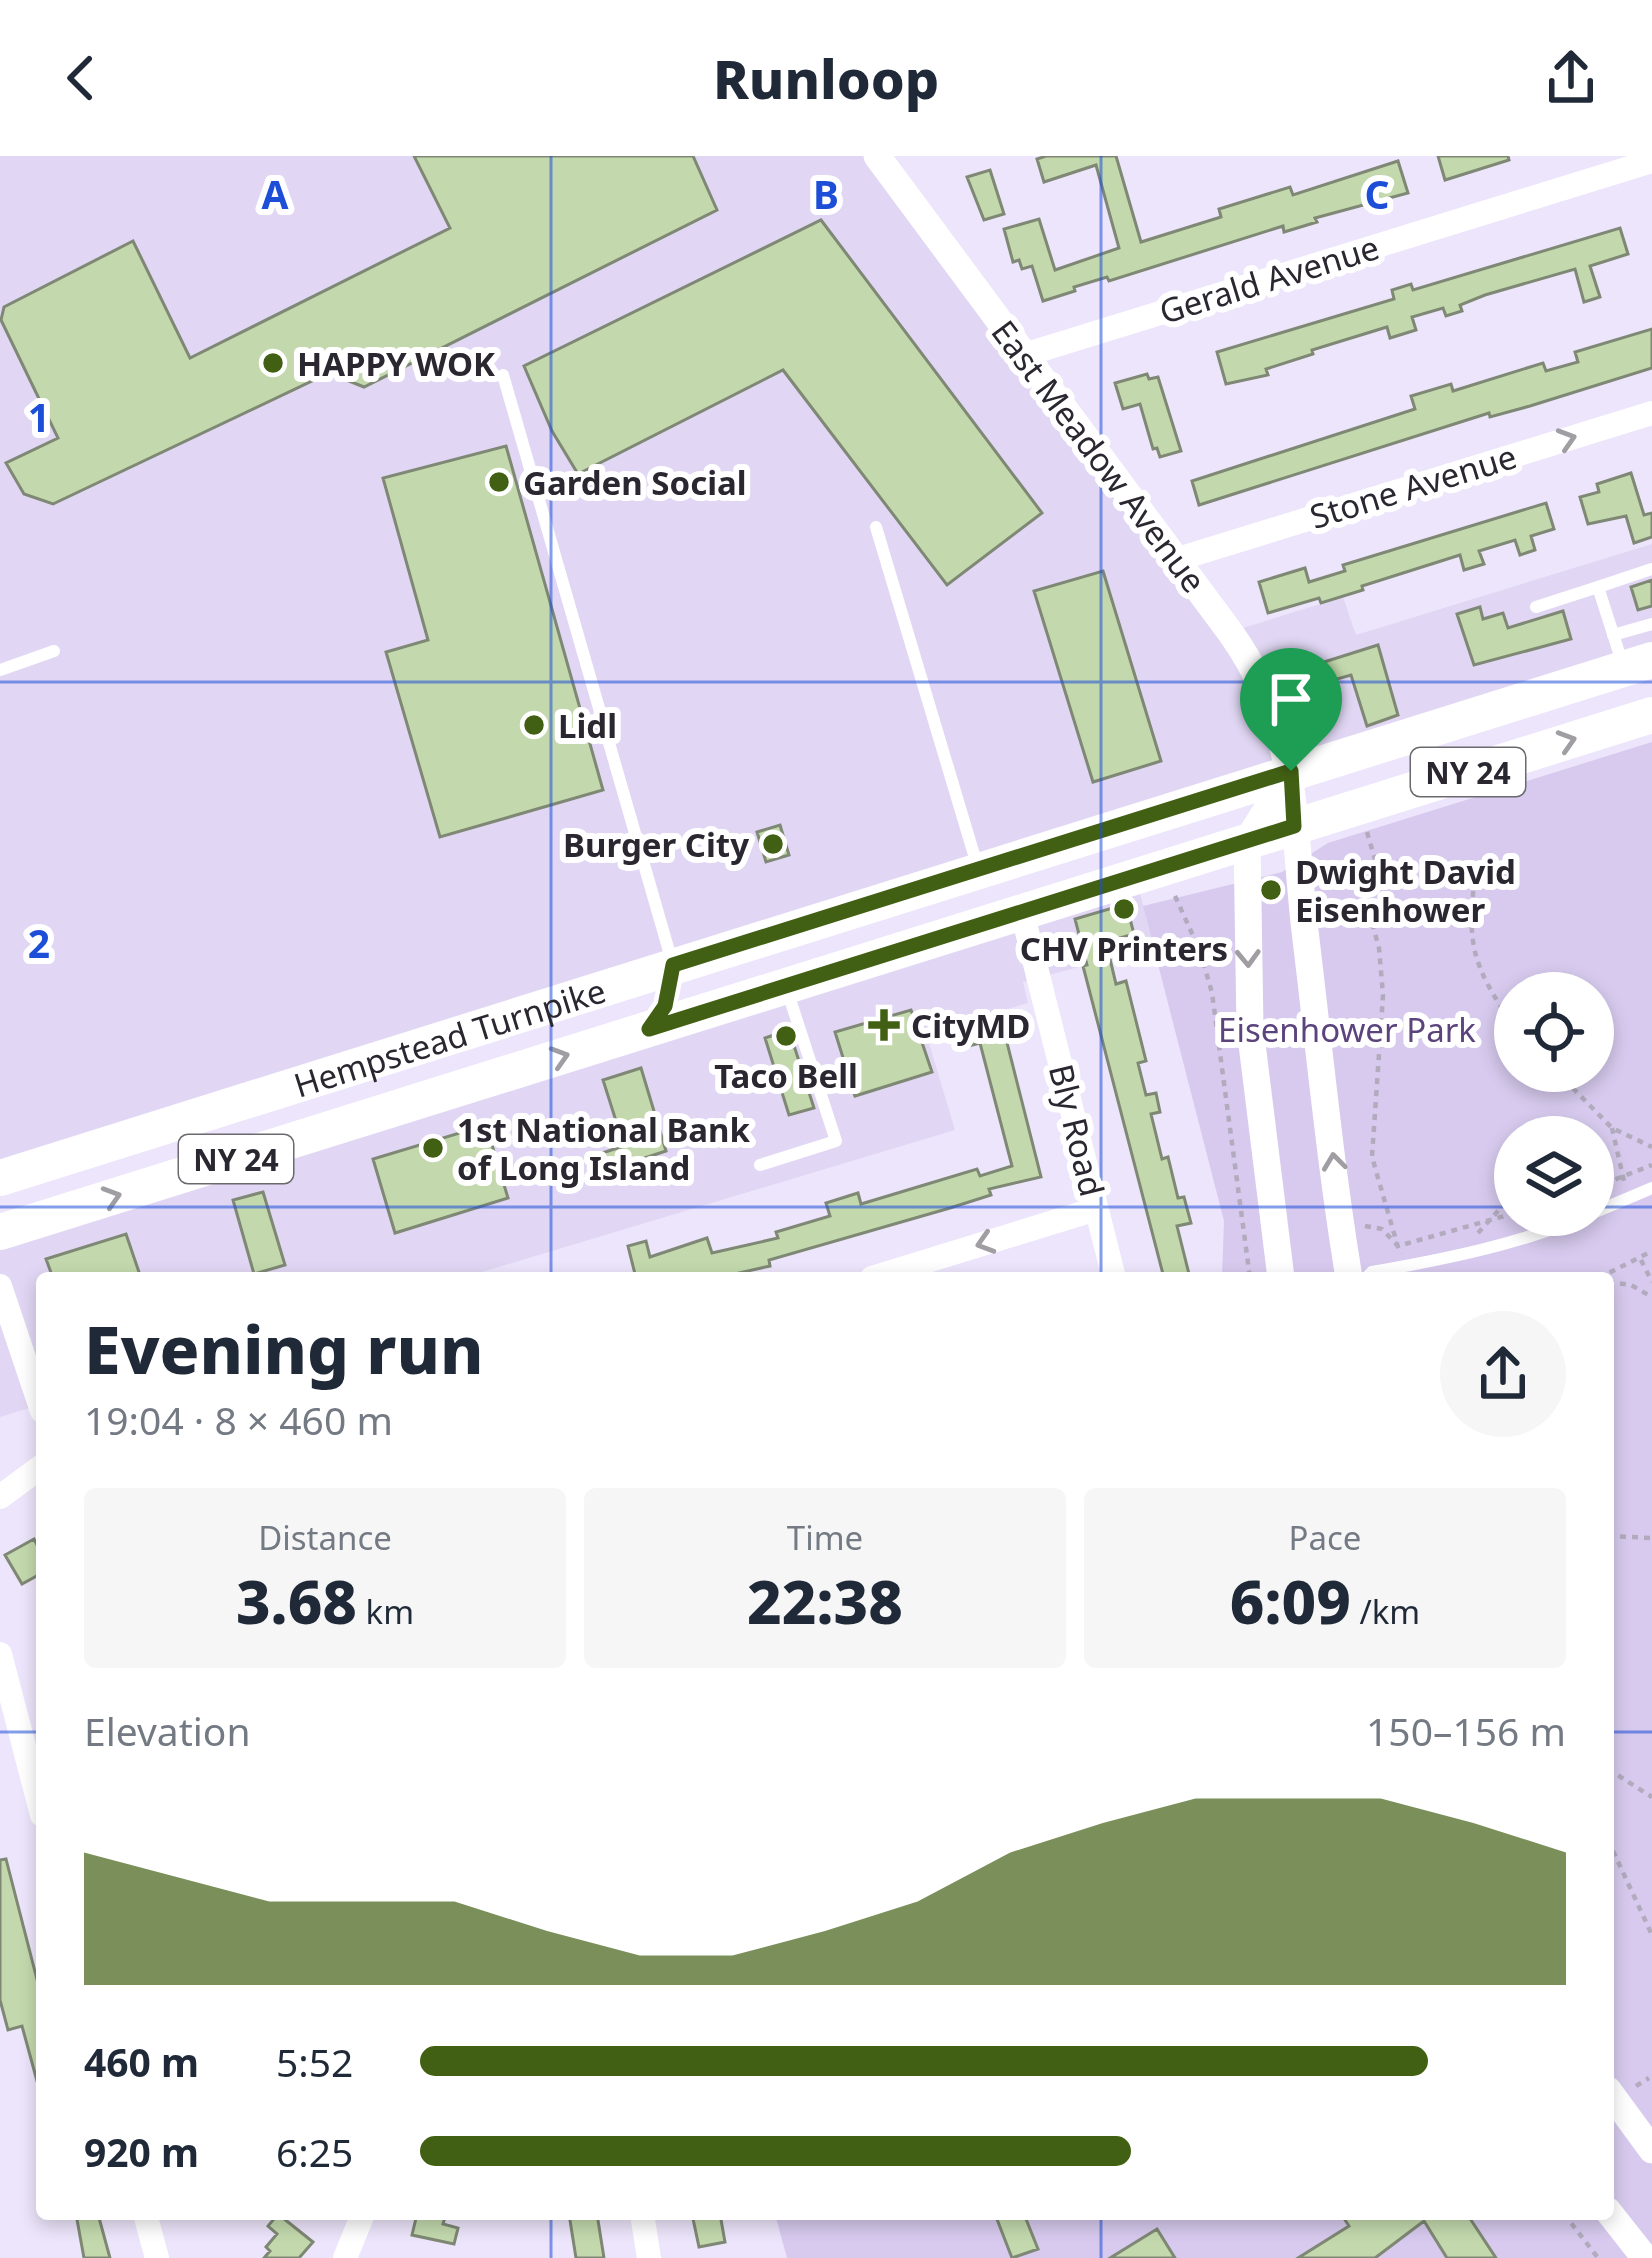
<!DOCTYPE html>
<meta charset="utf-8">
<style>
body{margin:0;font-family:"Noto Sans",sans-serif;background:#f6f6f7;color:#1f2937;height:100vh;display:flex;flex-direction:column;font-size:45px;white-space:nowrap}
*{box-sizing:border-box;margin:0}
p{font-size:39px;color:#747a83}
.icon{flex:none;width:66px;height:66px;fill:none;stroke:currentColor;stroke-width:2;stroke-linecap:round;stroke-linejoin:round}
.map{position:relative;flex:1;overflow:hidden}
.panel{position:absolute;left:36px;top:1116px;width:1578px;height:948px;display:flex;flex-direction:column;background:#fff;border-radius:12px;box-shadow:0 6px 18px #0003}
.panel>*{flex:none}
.buttons{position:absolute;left:1494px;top:816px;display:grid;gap:24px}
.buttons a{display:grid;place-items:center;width:120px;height:120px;border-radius:50%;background:#fff;box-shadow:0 6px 18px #0003;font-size:60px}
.pin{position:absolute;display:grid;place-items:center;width:102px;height:102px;color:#fff;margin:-123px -51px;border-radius:50% 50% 50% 0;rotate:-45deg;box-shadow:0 0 12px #0007}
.pin .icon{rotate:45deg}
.round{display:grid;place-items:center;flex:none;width:126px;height:126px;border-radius:63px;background:#f6f6f7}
.headline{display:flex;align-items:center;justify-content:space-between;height:204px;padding:0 48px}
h1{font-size:66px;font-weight:800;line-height:90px}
.figures{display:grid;grid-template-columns:repeat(3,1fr);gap:18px;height:204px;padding:12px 48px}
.figures div{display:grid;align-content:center;border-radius:12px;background:#f6f6f7;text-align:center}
.figures b{font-size:60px;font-weight:800}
.figures small{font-size:33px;font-weight:400}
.figures p{font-size:33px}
.chart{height:336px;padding:24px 48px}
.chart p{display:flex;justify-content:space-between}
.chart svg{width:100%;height:216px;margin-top:12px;fill:#426013;opacity:.7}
ul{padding:0 48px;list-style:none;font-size:39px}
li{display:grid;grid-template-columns:192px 144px 1fr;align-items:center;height:90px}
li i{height:30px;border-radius:15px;background:#426013}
header{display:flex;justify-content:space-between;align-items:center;height:156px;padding:0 48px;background:#fff;font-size:54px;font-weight:800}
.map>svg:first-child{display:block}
</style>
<header><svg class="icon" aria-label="back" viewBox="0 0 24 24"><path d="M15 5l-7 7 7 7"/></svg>Runloop<svg class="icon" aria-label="share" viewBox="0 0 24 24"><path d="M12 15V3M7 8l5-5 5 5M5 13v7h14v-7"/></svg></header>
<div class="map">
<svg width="1652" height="2102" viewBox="0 0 1652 2102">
<rect width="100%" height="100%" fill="#ede5fb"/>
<path fill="#e1d7f4" d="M0 0H877L1230 476 1343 441 1356 479 1652 388V503L0 1024Z
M1137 724 1153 791 1023 826 1028 847 926 877 955 974 462 1122H42V1248L0 1261V1084Z"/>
<path fill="#d7caee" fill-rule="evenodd" d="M1652 586V2102H787L775 2058H1608V1122H1222L1224 1065 1143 750 1282 716 1328 687ZM1515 837H1593V915H1515ZM1515 981H1593V1059H1515Z"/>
<path fill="#c3d9ad" stroke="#7e8874" stroke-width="3" d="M414 0H693L717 54 364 231 329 217 53 348 24 338 6 307 58 282 1 164 4 151 133 85 190 202 450 72Z
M1046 0H1116L1141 86 1221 61 1219 53 1290 31 1293 39 1398 5 1408 37 1315 62 1317 66 1284 76 1283 70 1109 125 1107 121 1074 131 1075 135 1043 145 1032 110 1022 113 1019 104 1013 106 1004 73 1039 63 1055 114 1119 92 1096 9 1044 26 1037 3Z
M1438 0H1508L1509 4 1445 24Z
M990 14 1004 58 984 64 967 21Z
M821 64 1042 357 947 429 783 214 578 318 552 275 524 210Z
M1620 72 1628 98 1590 110 1600 141 1584 146 1575 113 1485 139 1460 149 1462 155 1446 160 1443 152 1412 161 1416 174 1390 182 1387 171 1312 194 1313 198 1266 213 1268 219 1226 228 1217 196 1394 143 1392 134 1411 128 1413 134Z
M1652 173V212L1530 250 1490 261 1489 257 1199 349 1192 325 1415 253 1411 240 1451 228 1453 235 1543 207 1546 215 1578 206 1575 196Z
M1147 218 1149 223 1158 221 1181 295 1160 301 1157 292 1153 293 1140 248 1123 253 1115 227Z
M506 290 603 634 440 681 386 496 428 484 383 322Z
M1631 317 1644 359 1652 357V381L1634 387 1626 360 1588 368 1580 341 1599 336 1597 328Z
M1546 347 1554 373 1531 380 1535 394 1520 399 1515 384 1479 395 1484 408 1464 414 1460 399 1362 430 1363 434 1321 447 1319 442 1268 457 1259 426 1305 412 1309 426 1345 415 1343 409Z
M1103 415 1161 605 1093 626 1034 435Z
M1652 424V450L1638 454 1631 431Z
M1480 451 1483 463 1503 457 1508 472 1563 455 1571 483 1474 509 1457 458Z
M1378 489 1398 559 1367 570 1351 519 1330 525 1324 506Z
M780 669 789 699 766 706 757 676Z
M1126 748 1134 778 1106 786 1116 828 1126 825 1146 905 1138 907 1146 939 1156 937 1160 956 1151 958 1162 1003 1168 1001 1178 1042 1184 1041 1191 1067 1177 1070 1190 1122H1164L1083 810 1087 809 1075 763Z
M911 854 932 916 855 940 835 876Z
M1001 863 1041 1021 989 1033 991 1039 950 1052 769 1104 770 1110 717 1122H636L628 1090 646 1085 650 1101 707 1082 712 1097 778 1082 776 1076 830 1060 826 1047 858 1037 861 1048 977 1013 980 1020 1012 1010 980 887 969 890 965 872Z
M789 874 814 952 789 959 765 882Z
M641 912 666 995 605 1015 599 998 624 990 603 924Z
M486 969 508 1042 395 1077 373 1003Z
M263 1036 285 1109 254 1118 233 1044Z
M126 1078 141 1122H53L46 1103Z
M34 1383 42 1398V1417L22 1428 5 1399Z
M6 1703 42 1843V1925H37L22 1870 8 1874 0 1844V1704Z
M76 2058H98L110 2102H84Z
M278 2058 313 2086 299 2102H264L270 2095 266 2091 277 2078 268 2070Z
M417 2058H446L443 2068 458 2072 454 2088 412 2079Z
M569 2058H597L604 2102H576Z
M692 2058H720L725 2086 699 2091Z
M995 2058H1024L1038 2093 1012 2102Z
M1341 2058H1467L1496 2102H1447L1424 2065 1375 2102H1298L1349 2070Z
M1157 2073 1175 2102H1110Z"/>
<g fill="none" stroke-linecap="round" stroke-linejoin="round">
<path stroke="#b1abbd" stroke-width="4.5" stroke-dasharray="6 6" stroke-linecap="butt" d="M1367 676 1379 717 1367 749 1379 792 1383 839 1372 1001 1400 1098
M1476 711C1466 790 1471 807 1515 872
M1175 740 1200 795 1212 837 1250 1122
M1556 915 1612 972 1652 991
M1612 972 1624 1025
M1593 1032 1652 1009
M1365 1070 1382 1073 1398 1090 1515 1057
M1478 1077 1507 1045 1515 1030
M1641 1104 1652 1126
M1599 1122 1652 1095
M1608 1126 1631 1129 1652 1141
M1608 1380 1652 1382
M1608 1613 1652 1641
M1608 1684 1652 1779
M1636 1930 1649 1922
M1564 2058 1598 2102"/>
<path stroke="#fff" stroke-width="12" d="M503 219 673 809 669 840 657 862
M876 371 978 712
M1598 431 1652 413
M1536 451 1598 431 1622 506
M1613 479 1652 468
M0 514 54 495
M760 1009 836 985 787 834
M1593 1057 1652 1032
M1366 1122 1372 1116C1446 1103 1520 1088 1589 1059"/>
<path stroke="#fff" stroke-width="24" d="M1024 199 1652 5
M1175 404 1652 257
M1022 756 1114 1122
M872 1122 1096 1053
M0 1130 42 1255
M0 1341 42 1310
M0 1498 42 1659
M145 2058 157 2102
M642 2058 649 2102
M345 2102 363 2058"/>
<path stroke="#fff" stroke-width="27" d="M877 0 1230 476C1300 574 1292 662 1305 775 1319 890 1330 1007 1349 1122
M1281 1122 1250 872 1247 685 1291 615
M1608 1934 1652 1994
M1608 2055 1645 2102"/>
<g stroke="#fff" stroke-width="36">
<path id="s1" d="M0 1022 1652 504"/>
<path d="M0 1076 1652 559"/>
</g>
</g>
<defs><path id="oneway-chevron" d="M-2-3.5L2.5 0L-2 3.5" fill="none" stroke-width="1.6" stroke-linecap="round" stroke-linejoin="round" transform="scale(3)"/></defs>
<g stroke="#a09ea2">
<use href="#oneway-chevron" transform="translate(1567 283) rotate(-17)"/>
<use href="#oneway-chevron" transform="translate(1567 585) rotate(-17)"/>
<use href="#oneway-chevron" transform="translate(1248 802) rotate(88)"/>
<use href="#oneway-chevron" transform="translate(560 901) rotate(-17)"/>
<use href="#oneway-chevron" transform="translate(1334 1006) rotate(-97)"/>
<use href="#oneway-chevron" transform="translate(112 1041) rotate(-17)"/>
<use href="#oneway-chevron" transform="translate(985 1087) rotate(163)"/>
</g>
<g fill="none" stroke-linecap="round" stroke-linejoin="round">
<defs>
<path id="route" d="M1291 615 1294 670 649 873 665 850 673 809Z"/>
</defs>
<use href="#route" stroke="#fff" stroke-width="24"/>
<use href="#route" stroke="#426013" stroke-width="15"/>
</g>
<path fill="none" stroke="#1d4ed8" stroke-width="3" stroke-opacity="0.55" d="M551 0V1122M1101 0V1122M0 526H1652M0 1051H1515M1593 1051H1652M0 1576H42M1608 1576H1652M551 2058V2102M1101 2058V2102"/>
<g fill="#426013" stroke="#fff" stroke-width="4.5">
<circle cx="273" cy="207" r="12"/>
<circle cx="499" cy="326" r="12"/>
<circle cx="534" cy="569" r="12"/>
<circle cx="773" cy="688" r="12"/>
<circle cx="1271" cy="734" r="12"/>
<circle cx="1124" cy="753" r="12"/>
<path d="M878 851h12v12h12v12h-12v12h-12v-12h-12v-12h12z"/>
<circle cx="786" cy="880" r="12"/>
<circle cx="433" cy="992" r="12"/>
</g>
<g text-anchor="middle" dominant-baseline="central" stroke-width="12" stroke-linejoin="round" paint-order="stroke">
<g fill="#fff" stroke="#6b686e" stroke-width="3">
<rect x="1411" y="592" width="114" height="48" rx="9"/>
<rect x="179" y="979" width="114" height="48" rx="9"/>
</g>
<g font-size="30" font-weight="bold" fill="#2b2730">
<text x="1468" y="616">NY 24</text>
<text x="236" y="1003">NY 24</text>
</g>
<g font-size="33" fill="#2b2730" stroke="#fff">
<text transform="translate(1269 123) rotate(-17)">Gerald Avenue</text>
<text transform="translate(1099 300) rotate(53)">East Meadow Avenue</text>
<text transform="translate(1413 330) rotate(-17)">Stone Avenue</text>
<text stroke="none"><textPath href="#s1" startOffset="471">Hempstead Turnpike</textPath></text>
<text transform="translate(1077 974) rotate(76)">Bly Road</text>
</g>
<g font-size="33" font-weight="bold" fill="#2b2730" stroke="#fff" text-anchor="start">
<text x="297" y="207">HAPPY WOK</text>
<text x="523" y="326">Garden Social</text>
<text x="558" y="569">Lidl</text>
<text x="749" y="688" text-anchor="end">Burger City</text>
<text x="1295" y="715">Dwight David<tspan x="1295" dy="38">Eisenhower</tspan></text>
<text x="1124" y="792" text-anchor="middle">CHV Printers</text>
<text x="911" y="869">CityMD</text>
<text x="786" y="919" text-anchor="middle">Taco Bell</text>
<text x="457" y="973">1st National Bank<tspan x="457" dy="38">of Long Island</tspan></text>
</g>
<g font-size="33" fill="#5b437c" stroke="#fff">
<text x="1347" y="873">Eisenhower Park</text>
</g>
</g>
<g font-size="39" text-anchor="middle" font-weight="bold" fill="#1d4ed8" stroke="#fff" stroke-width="12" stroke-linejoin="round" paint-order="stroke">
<text x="275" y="53">A</text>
<text x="826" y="53">B</text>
<text x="1377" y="53">C</text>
<text x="39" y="276">1</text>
<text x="39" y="802">2</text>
</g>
</svg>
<div class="buttons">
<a><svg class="icon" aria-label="locate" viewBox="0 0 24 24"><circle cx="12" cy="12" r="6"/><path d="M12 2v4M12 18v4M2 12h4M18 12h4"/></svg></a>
<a><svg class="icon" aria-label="layers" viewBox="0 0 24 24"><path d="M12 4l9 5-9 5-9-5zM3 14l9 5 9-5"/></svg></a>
</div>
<div class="pin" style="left:1291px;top:615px;background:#1e9e55"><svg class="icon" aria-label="arrive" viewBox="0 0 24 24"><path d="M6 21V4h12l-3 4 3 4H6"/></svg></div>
<section class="panel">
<div class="headline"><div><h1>Evening run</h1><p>19:04 · 8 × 460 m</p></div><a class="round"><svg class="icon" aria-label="share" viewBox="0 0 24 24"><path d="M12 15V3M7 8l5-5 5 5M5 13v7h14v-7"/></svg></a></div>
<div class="figures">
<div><p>Distance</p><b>3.68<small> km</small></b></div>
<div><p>Time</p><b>22:38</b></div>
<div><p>Pace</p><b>6:09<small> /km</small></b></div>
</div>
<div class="chart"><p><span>Elevation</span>150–156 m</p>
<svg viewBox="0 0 160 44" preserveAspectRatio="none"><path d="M0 44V17L10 22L20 27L30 27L40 27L50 33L60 38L70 38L80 33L90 27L100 17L110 11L120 6L130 6L140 6L150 11L160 17V44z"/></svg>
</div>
<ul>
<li><b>460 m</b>5:52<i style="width:88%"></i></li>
<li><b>920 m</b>6:25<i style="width:62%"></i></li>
</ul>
</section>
</div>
